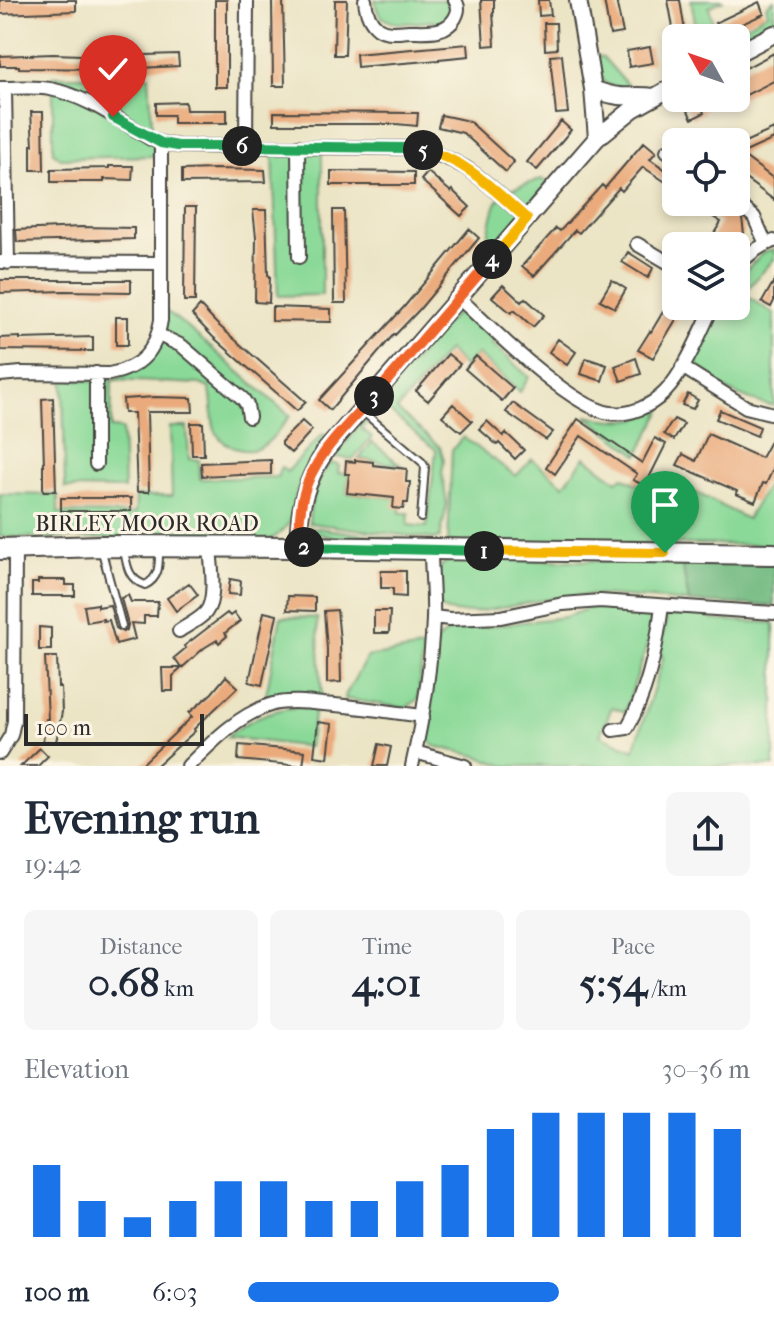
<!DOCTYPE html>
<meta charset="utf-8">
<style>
body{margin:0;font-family:"IM FELL French Canon",serif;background:#f6f6f7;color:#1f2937;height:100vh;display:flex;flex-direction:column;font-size:30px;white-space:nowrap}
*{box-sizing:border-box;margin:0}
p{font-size:26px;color:#747a83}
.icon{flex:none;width:44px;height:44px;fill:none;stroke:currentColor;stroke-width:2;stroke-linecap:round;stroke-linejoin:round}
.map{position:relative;height:766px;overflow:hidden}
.panel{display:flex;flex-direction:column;background:#fff;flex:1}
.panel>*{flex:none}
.needle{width:52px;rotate:310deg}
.tools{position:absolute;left:662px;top:24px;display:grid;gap:16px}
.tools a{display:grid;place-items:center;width:88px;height:88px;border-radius:12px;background:#fff;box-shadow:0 4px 12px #0003;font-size:40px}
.scale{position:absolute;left:24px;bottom:20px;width:180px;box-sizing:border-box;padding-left:8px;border:4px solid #2b2b2b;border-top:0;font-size:22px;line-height:28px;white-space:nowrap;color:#2b2b2b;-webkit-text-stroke:6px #fcf5e5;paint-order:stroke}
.pin{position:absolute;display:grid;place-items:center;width:68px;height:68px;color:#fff;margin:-82px -34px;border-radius:50% 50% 50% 0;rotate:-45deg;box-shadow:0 0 8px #0007}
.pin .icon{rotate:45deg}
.km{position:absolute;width:40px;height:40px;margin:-20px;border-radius:50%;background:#222;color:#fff;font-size:22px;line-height:40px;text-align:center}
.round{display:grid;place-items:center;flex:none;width:84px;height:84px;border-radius:12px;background:#f6f6f7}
.summary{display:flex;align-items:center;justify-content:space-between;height:136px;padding:0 24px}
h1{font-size:44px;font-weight:700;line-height:60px}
.metrics{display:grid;grid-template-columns:repeat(3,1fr);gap:12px;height:136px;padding:8px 24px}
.metrics div{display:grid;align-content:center;border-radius:12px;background:#f6f6f7;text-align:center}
.metrics b{font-size:40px;font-weight:700}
.metrics small{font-size:22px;font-weight:400}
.metrics p{font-size:22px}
.chart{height:224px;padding:16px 24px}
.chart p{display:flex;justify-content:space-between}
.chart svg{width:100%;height:144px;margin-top:8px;stroke:#1a73e8;stroke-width:6}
ul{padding:0 24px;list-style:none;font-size:26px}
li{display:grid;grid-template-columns:128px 96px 1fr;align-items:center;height:60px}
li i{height:20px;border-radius:10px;background:#1a73e8}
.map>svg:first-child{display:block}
</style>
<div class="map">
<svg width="774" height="766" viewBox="0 0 774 766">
<rect width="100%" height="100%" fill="#fcf5e5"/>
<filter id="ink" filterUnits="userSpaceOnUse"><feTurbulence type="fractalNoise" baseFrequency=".0125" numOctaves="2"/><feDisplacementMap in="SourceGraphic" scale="16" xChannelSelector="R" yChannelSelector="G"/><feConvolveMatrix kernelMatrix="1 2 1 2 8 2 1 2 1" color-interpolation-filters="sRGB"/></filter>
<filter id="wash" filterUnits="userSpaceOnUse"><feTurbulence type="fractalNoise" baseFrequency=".006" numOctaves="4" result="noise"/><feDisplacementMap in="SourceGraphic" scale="32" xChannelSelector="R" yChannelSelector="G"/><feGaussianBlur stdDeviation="1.8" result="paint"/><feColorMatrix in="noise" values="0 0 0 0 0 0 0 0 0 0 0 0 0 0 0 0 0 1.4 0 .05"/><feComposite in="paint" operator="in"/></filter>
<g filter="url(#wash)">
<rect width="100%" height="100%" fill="#ebe4c5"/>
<path fill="#8ad998" stroke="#5a8262" stroke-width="2" d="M375 0H446L451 10 447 19 441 25H437L433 21C411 23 377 31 375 0Z
M691 0H724L709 7 717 38H698Z
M774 0V26L736 46V38H723L768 13 766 6Z
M596 56 603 57 631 89C600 86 602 85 596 56Z
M676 57V75L661 81 658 61Z
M53 76H149L154 156 60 158 53 152Z
M273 152H322V295L278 296Z
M542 179 548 184 493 249 487 241C497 192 494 194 542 179Z
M774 249V259L743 294 774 314V406C740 400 717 385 691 364L721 306H736V280L764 252Z
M460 308 491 336V343L529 377 520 392 477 354 464 367 448 350 397 410 440 447 444 460 442 473 447 504 440 538 433 539 309 523C310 502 317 480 330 463L339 465 338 473 349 474 347 493 394 498 400 508V513H409L408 525 427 527 436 450 378 402Z
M166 311 186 326 290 416C274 435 263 458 235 448 227 445 220 440 216 432 209 418 215 402 209 388L200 384 112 380 111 428 122 429 124 489 65 488 63 379C78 379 98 383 113 379 137 374 161 355 165 330 167 324 166 317 166 311Z
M663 408 638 455 586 416C619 422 632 424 663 408Z
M366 418 369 420 362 429 372 437 353 459 335 457Z
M170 427H187L189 459 199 460 200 479 277 477 281 467 287 472 323 434 329 438C318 452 306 465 300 482 289 510 299 524 268 541L0 537V494L58 495V513L135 514 136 496H172Z
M463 437 516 476 532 459 564 485 585 457 617 481 623 477 661 497 670 479 747 519 768 484 774 487V545L448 542 452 450Z
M372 442 401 465 359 459Z
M309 527 406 540C383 539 324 544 309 527Z
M451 559 682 562 689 602C657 600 623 596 590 595 566 595 541 600 517 605 499 608 451 620 439 606 438 587 431 568 451 559Z
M592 607 647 611 655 621 625 712 612 707 600 735 634 750 663 659 660 649 667 616 702 614 714 620 774 623V766H505L477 756 434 746 425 737 437 640 450 631 565 617Z
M281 617 317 618 322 698 292 696 265 700Z
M423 648 418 699 406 708 345 699 346 694 367 657Z
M297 707 315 709 309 747 227 737C249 719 269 710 297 707Z"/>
<path fill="#6fb980" stroke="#4d7256" stroke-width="2" d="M682 562 774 563V606L689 602Z"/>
<g id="blocks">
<path fill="#eaaa7b" d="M0 0H76V11L0 14Z
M215 0H227V87H215Z
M272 0H283L285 86H273Z
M335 0H347L345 55H334Z
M481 0H494V12H493L495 45 484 46Z
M538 0H549L551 15 539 16Z
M604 0H616L623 33 610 35Z
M668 0H680L686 38H675Z
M759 2 764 14 720 34 715 23Z
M544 23H556L557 49 545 50Z
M468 44 469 56 439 59V60L357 67 356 54Z
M650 47 653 63 629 67 627 51Z
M774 53V81L736 100V73Z
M53 54 112 56 178 54 179 66 119 69 19 68V66H0V56Z
M562 55 568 113 556 114 550 56Z
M689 98H729L703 110 704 113 692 119 683 101Z
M185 102 186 110H227V123H173V115H156V103Z
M31 112H43L44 170H31V145H33Z
M274 112 418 113 417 126 396 124H274Z
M441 115 469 121 514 162 506 172 463 133 438 127Z
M561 121 571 130 537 170 527 162Z
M774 129V139L741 154 774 179V200L736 172V146Z
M644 142 656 152 650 159 676 177V189L643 167 622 191 619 188 579 233 575 230 534 276 522 266 556 228 560 231 602 185 605 188Z
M109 166H133L132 180 104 179V182H51V169L109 168Z
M214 169 265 170 266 182 182 183V170Z
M331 171 414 172V185H331Z
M428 172 451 192 452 190 470 207 461 216 421 180Z
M719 202 742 218 744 234 736 244 732 241 728 246H706L721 222 710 215Z
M185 207H196L195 301H184Z
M253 210H266L268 275 270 276 269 303 255 302 256 237Z
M333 210H344L346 303H334Z
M81 227 134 228V239L17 242 16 230Z
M469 229 479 238 419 310 395 335 394 334 330 410 319 400 404 307Z
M628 252 653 268 648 278 622 262Z
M0 280H131V292L65 291 0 293Z
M612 280 626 289 615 308 600 300Z
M774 281V301L771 307 762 302Z
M503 285 521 302 525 298 544 315 533 327 514 310 511 313 492 297Z
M676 290V306H684L653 358 638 350 650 331 651 332Z
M200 306 216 323 306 402 297 411 213 337 192 315Z
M272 307 331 309V322L272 321Z
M116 317H128V345H116Z
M20 337V339L93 337V351L0 350V338Z
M558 339 576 352 567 365 549 352Z
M448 354 460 364 428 401 416 391Z
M476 356 513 388 502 401 465 369Z
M586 358 607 365 602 381 581 374Z
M636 358 641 374 621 381 615 366Z
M688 394 698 400 693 409 682 405Z
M155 397 192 398 193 412H147L149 492H137L134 413H124L123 399Z
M53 398 56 491H43V465H44L42 399Z
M513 403 553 432 546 440 506 412Z
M453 404 472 421 461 432 442 416Z
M720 410 760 427 757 436 716 419Z
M578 419 642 463 655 438 666 444 645 486 633 480 637 474 581 436 555 474 546 467Z
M674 419 684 424 674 440 664 434Z
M302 421 312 430 291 453 282 445V441Z
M487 421 503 436 506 433 524 450 515 459 499 443 497 445 479 429Z
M191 423H203L204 455H192Z
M708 434 761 458 774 434V467L766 484 763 483 755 502 736 494 737 491 677 465 683 454 696 461Z
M271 460V474L239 475V474L202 476 201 463Z
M355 460 373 462V465L407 469 406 482H410L408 503H404L403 509 393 508 394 498 347 493 349 474H345L346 461 355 462Z
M61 498H131V511H61Z
M381 571H406V597L393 596V588H381Z
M230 579 241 581 240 595 228 594Z
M38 580H66V585H75V596H32V583H38Z
M189 583 198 595 176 611 167 598Z
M128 595 131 602H158L157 616H144V624L131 623 135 639 116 644 109 620 103 621V619L87 622 84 606 98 604V607L110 605 116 628 123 632 127 630 128 625 121 598Z
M288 596 315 597V611L287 610Z
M337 610 340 641 341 682 327 683V649L324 611Z
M374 611H390L389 633H374Z
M264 612 277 615 262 685 249 682Z
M227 613 230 616 234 613 240 621 225 633 227 636 219 643 217 640 204 648 173 676V691H163L162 668H181L174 658 186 648 184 646Z
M39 627 51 628V650H39Z
M45 657H57L58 687H61L62 712 56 742 43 741 46 719H48Z
M226 676 238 687 194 729 195 731 156 766H140L192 717 189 713 212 693Z
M318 722 332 724 328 758 314 756Z
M379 744 391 747 387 766H374Z
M239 745 305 751 303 766 238 760Z
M40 748 48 756 38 766H21Z"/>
</g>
</g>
<g filter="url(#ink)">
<use href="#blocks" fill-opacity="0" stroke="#484742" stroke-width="2"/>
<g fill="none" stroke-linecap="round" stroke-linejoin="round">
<defs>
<path id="service" d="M362 411 422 462 425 467 421 518
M101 548 122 626
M124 550C127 566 128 579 145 585 160 578 159 564 159 550"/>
<path id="minor" d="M365 0C366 11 369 21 378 28 387 34 399 32 409 31 426 31 446 34 455 18 459 10 459 7 455 0
M0 88C17 88 34 86 50 89 87 96 120 121 151 139L161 143 178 146 408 148C464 155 487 184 527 219
M5 89 8 263
M246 146 247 0
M298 146 299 257
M667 151 676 158
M736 202 754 217 766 244
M704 204 706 202
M637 244 676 267
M1 262 161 263
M736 268C746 256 759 246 774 241
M459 298C490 327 570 407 610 413 630 416 651 406 665 392 684 373 701 331 713 306
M159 335 182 346 243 399 247 405 249 417
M682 367 746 407 774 414
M0 375 21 373 109 374C141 368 156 351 161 320V143
M96 464V373
M433 617 450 619 501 617 563 604 600 601 774 613
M179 631C188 625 199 620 206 612 217 598 211 564 210 547
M613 730 627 728C648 692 657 647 662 606
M415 752 465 766
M0 753 11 735 14 721 15 549
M188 766C212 742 239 714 273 704 289 700 307 702 323 704 356 706 389 712 423 716
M412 766C423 718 431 668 433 619 434 596 431 573 431 550"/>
<path id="tertiary" d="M578 0 593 89 597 138
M736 54 774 34
M593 89C601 92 609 95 619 96 630 97 640 95 652 97
M298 547C299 508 304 484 326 450L597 138 633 109 676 85"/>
<path id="primary" d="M0 549 101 546 298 547 774 554"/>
</defs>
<use href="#service" stroke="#484742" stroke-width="10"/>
<use href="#minor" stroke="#484742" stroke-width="16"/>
<use href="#tertiary" stroke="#484742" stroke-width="20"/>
<use href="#primary" stroke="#484742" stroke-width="24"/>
<use href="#service" stroke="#fff" stroke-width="6"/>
<use href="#minor" stroke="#fff" stroke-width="12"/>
<use href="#tertiary" stroke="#fff" stroke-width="16"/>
<use href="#primary" stroke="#fff" stroke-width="20"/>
</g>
</g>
<g fill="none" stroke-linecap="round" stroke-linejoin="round" filter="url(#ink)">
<defs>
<path id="split-1" d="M484 551 665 553"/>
<path id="split-2" d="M304 547 484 551"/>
<path id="split-3" d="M304 547H298C299 530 299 514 303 497 312 457 347 426 374 396"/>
<path id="split-4" d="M374 396 492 259"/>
<path id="split-5" d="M423 150C466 159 495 191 527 219L492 259"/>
<path id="split-6" d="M242 146 408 148 423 150"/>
<path id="split-7" d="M113 117 161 143 178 146H242"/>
</defs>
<use href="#split-1" stroke="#fff" stroke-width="16"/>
<use href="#split-2" stroke="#fff" stroke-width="16"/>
<use href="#split-3" stroke="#fff" stroke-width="16"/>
<use href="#split-4" stroke="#fff" stroke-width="16"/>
<use href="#split-5" stroke="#fff" stroke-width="16"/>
<use href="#split-6" stroke="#fff" stroke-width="16"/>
<use href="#split-7" stroke="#fff" stroke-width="16"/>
<use href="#split-1" stroke="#f5b400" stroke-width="10"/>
<use href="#split-2" stroke="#22a559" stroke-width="10"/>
<use href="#split-3" stroke="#f0652b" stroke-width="10"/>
<use href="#split-4" stroke="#f0652b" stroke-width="10"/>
<use href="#split-5" stroke="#f5b400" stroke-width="10"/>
<use href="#split-6" stroke="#22a559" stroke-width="10"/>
<use href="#split-7" stroke="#22a559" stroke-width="10"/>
</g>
<g text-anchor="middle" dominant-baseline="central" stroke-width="6" stroke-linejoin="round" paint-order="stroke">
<g font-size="22" fill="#2b2b2b" stroke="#fcf5e5">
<text x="147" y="524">BIRLEY MOOR ROAD</text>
</g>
</g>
</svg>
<div class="tools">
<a><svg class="needle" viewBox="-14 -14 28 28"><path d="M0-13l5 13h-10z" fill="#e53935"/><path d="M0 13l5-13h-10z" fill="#747a83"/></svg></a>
<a><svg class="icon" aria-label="locate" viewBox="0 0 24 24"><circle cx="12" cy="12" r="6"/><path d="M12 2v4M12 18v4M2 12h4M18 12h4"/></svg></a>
<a><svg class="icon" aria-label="layers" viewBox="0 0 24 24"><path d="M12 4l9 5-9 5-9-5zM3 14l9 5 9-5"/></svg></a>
</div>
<div class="scale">100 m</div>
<div class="pin" style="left:665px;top:553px;background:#1e9e55"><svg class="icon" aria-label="arrive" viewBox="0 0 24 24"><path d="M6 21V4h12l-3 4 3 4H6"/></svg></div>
<div class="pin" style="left:113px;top:117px;background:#d93025"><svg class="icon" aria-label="check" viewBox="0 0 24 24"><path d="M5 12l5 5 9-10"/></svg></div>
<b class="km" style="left:484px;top:551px">1</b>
<b class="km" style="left:304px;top:547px">2</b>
<b class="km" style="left:374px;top:396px">3</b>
<b class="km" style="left:492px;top:259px">4</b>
<b class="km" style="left:423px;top:150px">5</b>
<b class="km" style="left:242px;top:146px">6</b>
</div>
<section class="panel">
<div class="summary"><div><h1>Evening run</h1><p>19:42</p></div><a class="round"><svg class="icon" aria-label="share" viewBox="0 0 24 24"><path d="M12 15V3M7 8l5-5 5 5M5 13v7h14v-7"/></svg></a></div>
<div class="metrics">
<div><p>Distance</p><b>0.68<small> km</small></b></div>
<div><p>Time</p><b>4:01</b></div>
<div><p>Pace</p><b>5:54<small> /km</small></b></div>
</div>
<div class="chart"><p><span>Elevation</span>30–36 m</p>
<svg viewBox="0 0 160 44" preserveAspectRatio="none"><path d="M5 44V22M15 44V33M25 44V38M35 44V33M45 44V27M55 44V27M65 44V33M75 44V33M85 44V27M95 44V22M105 44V11M115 44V6M125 44V6M135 44V6M145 44V6M155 44V11"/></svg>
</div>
<ul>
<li><b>100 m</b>6:03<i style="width:62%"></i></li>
</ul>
</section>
